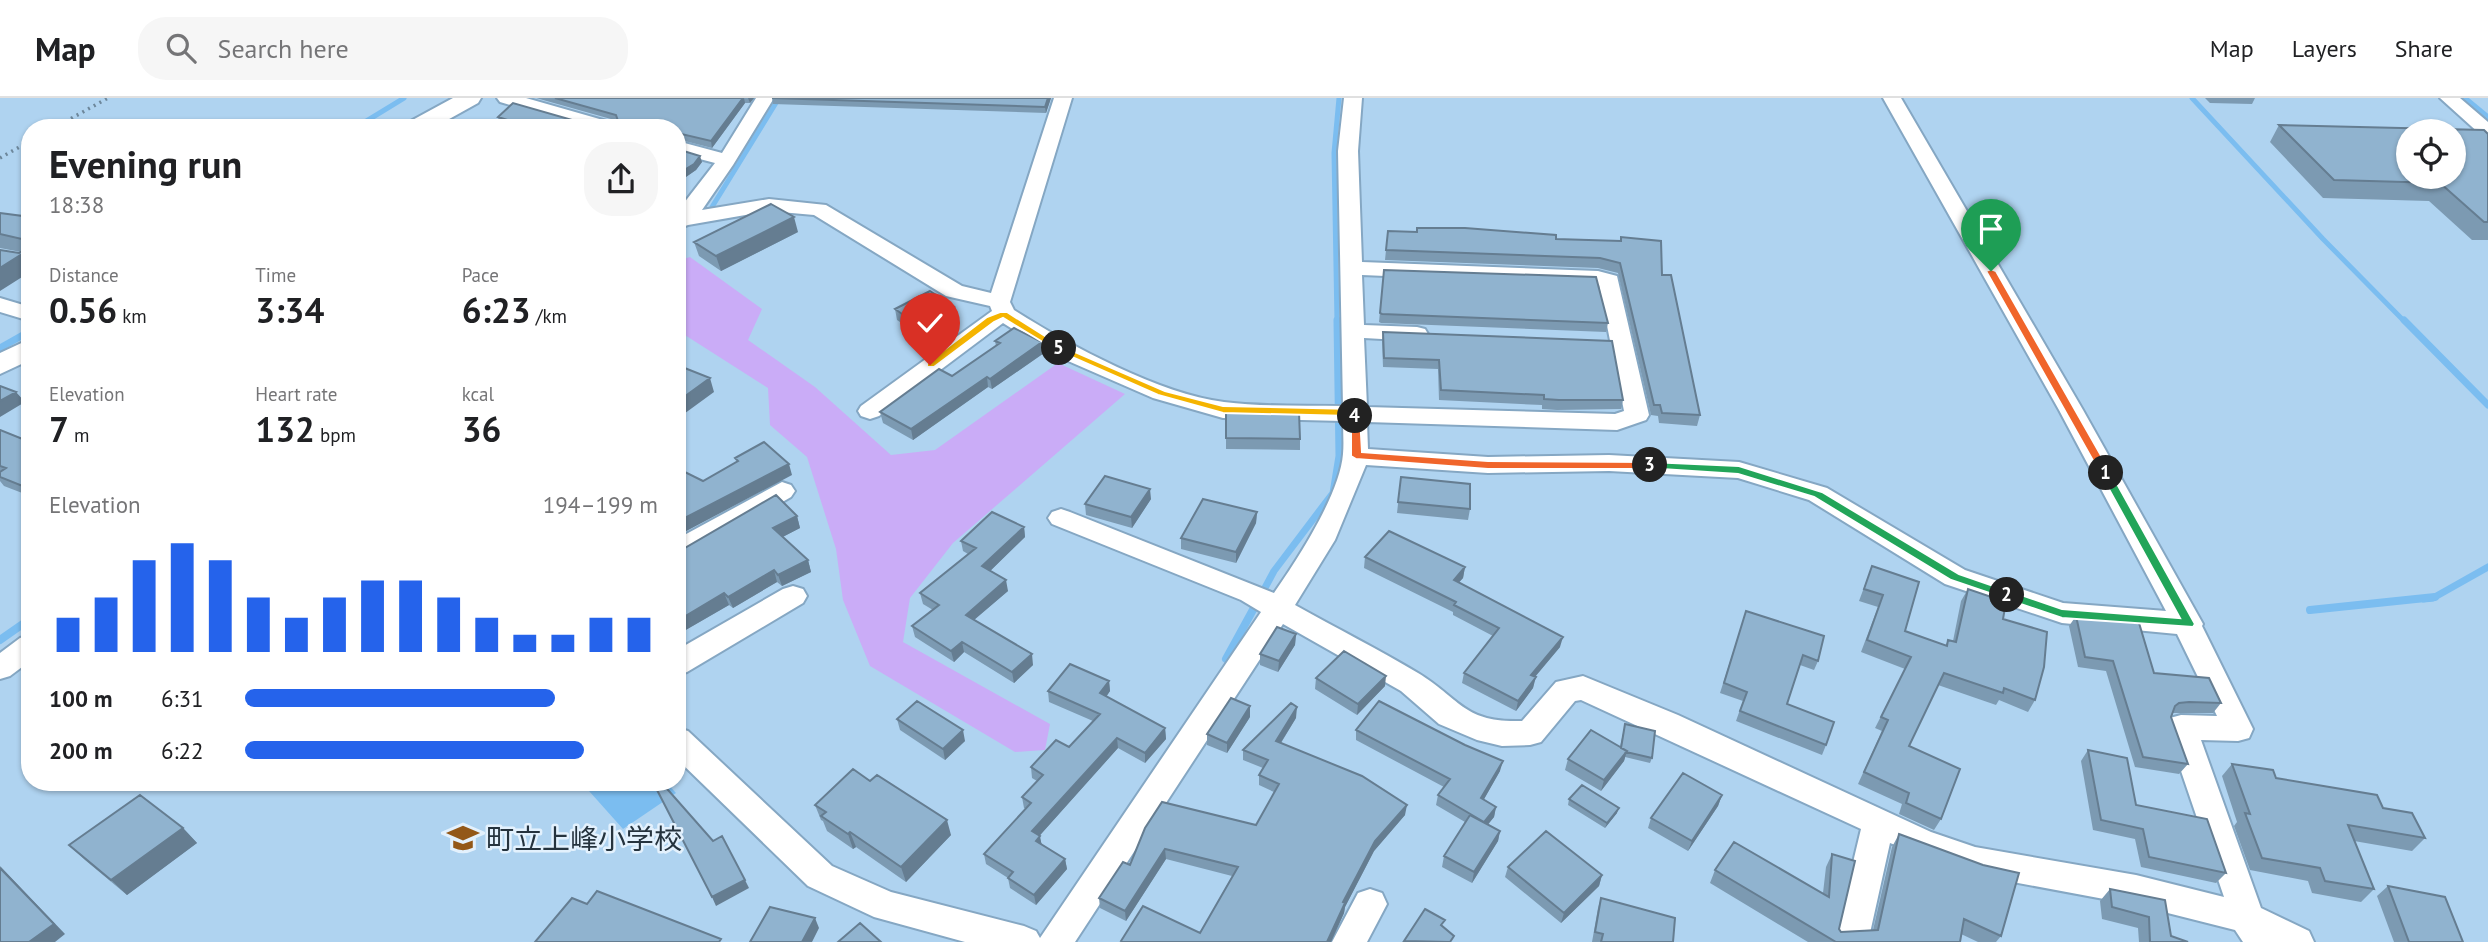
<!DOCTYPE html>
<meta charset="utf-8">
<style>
body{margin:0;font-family:"PT Sans","Noto Sans JP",sans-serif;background:#f6f6f6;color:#202124;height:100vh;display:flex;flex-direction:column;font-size:26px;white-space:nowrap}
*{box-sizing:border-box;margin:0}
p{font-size:23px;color:#757577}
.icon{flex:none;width:38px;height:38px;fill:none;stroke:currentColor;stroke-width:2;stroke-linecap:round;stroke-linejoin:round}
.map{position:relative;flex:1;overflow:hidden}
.side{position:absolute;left:21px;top:21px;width:665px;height:672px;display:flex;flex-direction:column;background:#fff;border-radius:28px;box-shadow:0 2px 5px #0004}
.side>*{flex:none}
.controls{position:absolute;left:2396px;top:21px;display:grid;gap:14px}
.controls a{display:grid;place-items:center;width:70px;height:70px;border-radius:50%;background:#fff;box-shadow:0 2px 5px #0004;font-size:35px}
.pin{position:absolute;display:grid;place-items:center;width:60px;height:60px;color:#fff;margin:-72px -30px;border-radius:50% 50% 50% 0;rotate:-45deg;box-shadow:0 0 7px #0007}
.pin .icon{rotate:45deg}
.km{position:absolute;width:35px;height:35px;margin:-18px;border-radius:50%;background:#222;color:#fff;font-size:19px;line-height:35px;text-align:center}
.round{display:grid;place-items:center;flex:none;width:74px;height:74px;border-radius:28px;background:#f6f6f6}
.overview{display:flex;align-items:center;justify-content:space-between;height:119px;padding:0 28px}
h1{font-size:38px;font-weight:800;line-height:52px}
.metrics{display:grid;grid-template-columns:repeat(3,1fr);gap:10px;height:119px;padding:7px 28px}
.metrics div{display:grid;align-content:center}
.metrics b{font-size:35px;font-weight:800}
.metrics small{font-size:19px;font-weight:400}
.metrics p{font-size:19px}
.chart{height:196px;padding:14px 28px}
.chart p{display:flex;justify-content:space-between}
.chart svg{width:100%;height:126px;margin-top:7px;stroke:#2563eb;stroke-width:6}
ul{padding:0 28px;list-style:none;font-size:23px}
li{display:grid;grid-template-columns:112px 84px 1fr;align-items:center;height:52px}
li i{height:18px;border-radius:9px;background:#2563eb}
header{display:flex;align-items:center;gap:42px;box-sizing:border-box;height:98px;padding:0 35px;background:#fff;border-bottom:2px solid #e0e0e0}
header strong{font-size:33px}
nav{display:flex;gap:38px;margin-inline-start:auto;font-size:24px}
.search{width:490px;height:63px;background:#f6f6f6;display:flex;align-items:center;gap:18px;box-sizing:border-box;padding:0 24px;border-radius:28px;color:#757577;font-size:26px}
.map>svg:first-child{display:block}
</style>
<header>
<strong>Map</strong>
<div class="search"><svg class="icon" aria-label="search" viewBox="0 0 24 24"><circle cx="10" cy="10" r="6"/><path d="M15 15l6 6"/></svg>Search here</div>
<nav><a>Map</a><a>Layers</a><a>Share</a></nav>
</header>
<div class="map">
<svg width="2488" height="844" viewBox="0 0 2488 844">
<rect width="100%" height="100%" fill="#afd3f0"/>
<path fill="#caacf7" d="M690 159 762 211 748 242 815 289 891 357 935 352 1058 265 1125 296 953 445 910 500 903 544 1050 626 1045 652 1015 654 870 568 843 502 836 451 807 359 770 327 768 290 677 232V163Z"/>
<path fill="#7bbdf0" d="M581 684H666L676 695 623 731Z"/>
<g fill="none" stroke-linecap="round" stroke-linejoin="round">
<path stroke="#7bbdf0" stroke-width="5" d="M2192 0 2323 141 2405 224
M2465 0 2488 19
M355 30 404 0
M712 109 779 0
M1337 224 1334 55 1339 0"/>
<path stroke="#7bbdf0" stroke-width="7" d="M2404 222 2488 307
M0 250 30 233
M1259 501 1274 473 1333 395 1339 358 1337 222
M2424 501 2433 500 2488 469"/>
<path stroke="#7bbdf0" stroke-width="8" d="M2310 512 2435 499
M0 542 30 521
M1226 561 1260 499"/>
<defs>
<path id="minor" d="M497 0H526L617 26 619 30H589L500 4Z
M756 0H774L733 67 702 112 769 101 826 107 962 188 991 195 1054 0H1072L1010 204 1014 212C1069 247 1159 296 1224 304 1263 309 1304 307 1343 308L1338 53 1344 0H1362L1358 53 1362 164 1598 173 1617 178 1649 317 1646 322 1617 332 1367 324 1368 351 1488 359 1609 357 1739 364 1827 390 1965 472 2063 505 2166 513 2059 312 1883 0H1901L2083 312 2203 526 2202 528 2253 631 2249 640 2238 643 2201 642 2261 810 2309 833 2314 844H2243L2235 832 2136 807 1975 777 1890 745 1868 844H1834L1861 731 1581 602 1575 603 1541 644 1530 647 1502 648 1477 642 1439 626 1401 593 1283 526 1075 844H965L874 819 808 788 677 661V630L688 633 832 768 891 794 1024 828 1036 833 1040 840 1261 514 1241 502 1052 426 1048 420 1052 414 1061 411 1070 414 1274 495C1297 462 1340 396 1343 356 1344 345 1343 334 1343 323L1223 320 1153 300 1052 256 1003 225 879 318 870 321 861 318 858 313 861 308 992 213 990 208 946 198 814 117 769 113 688 127 677 131V114L715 65 677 55V43L722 55ZM1362 177 1599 187 1624 313 1615 316 1367 309 1364 240 1417 243 1425 241 1428 236 1425 231 1417 229 1364 227ZM1366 367 1488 375 1609 373 1738 380 1809 402 1945 486 2062 525 2177 536 2217 618 2181 617 2170 620 2166 629 2224 799 2136 777 1975 749 1931 734 1678 617 1583 578 1556 584 1522 623C1463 625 1461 601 1418 575 1378 551 1336 530 1295 507L1335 442Z
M2440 0H2460L2488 24V39L2481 37Z
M0 200 30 209V223L0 214Z
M782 384 791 387 795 393 791 399 686 460 677 462V441Z
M793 488 803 491 807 498 803 505 687 574 677 577V552L783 491Z
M30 537V563L10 578 0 581V555L20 540Z
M1370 791 1382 795 1387 806 1367 844H1332L1358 795Z"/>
<path id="major" d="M453 0H481L478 5 433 30H403L407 25Z
M30 241V262L0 276V255Z"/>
</defs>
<use href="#minor" stroke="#85a7c3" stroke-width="4"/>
<use href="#major" stroke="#85a7c3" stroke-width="4"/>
<path stroke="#6d879b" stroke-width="3.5" stroke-dasharray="2 4.5" stroke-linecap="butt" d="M54 30 108 0
M0 60 30 43"/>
<use href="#minor" fill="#fff" fill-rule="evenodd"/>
<use href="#major" fill="#fff" fill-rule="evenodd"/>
</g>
<path fill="#7c9ab2" d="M536 0H754L750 5H745L712 50 677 41V30H514L500 26 498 19 586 26H618V23Z
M772 0H1051L1046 15 773 6Z
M2205 0H2255L2252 6 2210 5Z
M2279 27 2488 36V142H2472L2429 103 2323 100 2270 44Z
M677 51 702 64 696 72 683 81 677 79Z
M0 115 30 119V174L19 155 21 154 0 150Z
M1417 130 1556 141 1620 143 1621 139 1662 177 1700 317 1697 328 1659 325 1658 318 1651 317 1618 175 1598 170 1385 162 1388 133 1416 134Z
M798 134 721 173 699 158 694 144Z
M1384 172 1608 225 1606 234 1381 225 1379 224Z
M895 211 956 219 921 238 897 222Z
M1383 234 1623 302 1621 311 1557 312 1542 311V307L1439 302 1438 271 1383 269 1382 243Z
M995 243 1042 244 1044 255 992 291 988 289 913 342 883 325 880 314 952 278 996 248Z
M1226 314 1300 341V352L1226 351Z
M0 332 30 344V398L4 388 0 383Z
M1401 379 1470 411 1468 422 1397 415Z
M1151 401 1132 430 1086 417 1085 406Z
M1257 414 1256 425 1236 465 1181 451V440Z
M797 418 800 430 782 439 808 462 811 474 782 488 777 484 733 510 729 507 677 537V452Z
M1024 429 1025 439 990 473 1008 493 974 522 1033 567 1014 585 964 554 954 564 915 539 912 528 933 512 923 506 920 495 968 456 963 453 961 443Z
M1365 459 1465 469 1463 480 1459 484 1560 549 1535 579 1533 590 1516 613 1462 585 1464 575 1493 538 1453 517V514L1364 470Z
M1872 468 1905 533 1945 548 1948 542 1953 543 1961 503 1968 491 2003 521 2035 602 2028 614 1999 602 1996 607 1938 587 1909 648 1941 721 1934 732 1899 716 1902 706 1858 686 1882 633 1875 630 1905 571 1861 554 1878 509 1859 503Z
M1746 513 1818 563 1814 572 1800 567 1787 606 1826 647 1822 657 1736 623 1743 603 1720 595Z
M2076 518 2154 575 2221 605 2213 615H2173L2171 619 2188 666 2179 676 2135 669 2106 573 2078 569 2069 528Z
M1296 536 1295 547 1278 574 1260 567V556Z
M1316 580 1385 588 1357 617 1315 591Z
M1109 583 1110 593 1106 599 1165 630 1166 641 1145 665 1118 650 1039 738 1042 747 1065 761 1067 771 1036 807 1010 790 1008 780 986 766 984 756 1026 711 1024 710 1022 699 1037 683 1032 680 1031 669 1069 649 1093 623 1049 604 1048 593Z
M1250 619 1227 655 1207 647V636Z
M1296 620 1281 645 1405 717 1374 753 1345 809 1344 815 1331 844H1121V843L1200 835 1232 778 1166 761 1126 823 1100 810 1099 800 1130 767 1145 730 1256 727 1274 694 1259 687V677L1263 670 1243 662V652Z
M897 621 965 643 945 662 900 632Z
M1625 626 1652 660 1650 665 1625 659 1624 663 1601 693 1565 672 1568 661 1620 649Z
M1356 632 1500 673 1484 701 1496 709 1494 719 1488 726 1500 733 1498 743 1472 785 1442 769 1444 758 1465 724 1436 707 1438 697 1444 689 1356 642Z
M2088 652 2136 707 2226 775 2216 785 2141 769 2135 741 2093 732 2081 663Z
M2232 666 2276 680 2383 710 2425 740 2412 753 2354 743 2374 791 2361 804 2312 795 2308 783 2250 772 2234 728 2237 724 2222 678Z
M870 683 951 737 906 784 856 749 853 751 827 733 823 723 821 722 815 707Z
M1722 697 1718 708 1688 753 1648 730 1651 720Z
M1569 701 1617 715 1605 730 1568 707Z
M183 730 197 745 127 797 85 762 69 747Z
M1899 736 2001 838 1996 844H1978L1961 836 1960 844H1808L1710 785 1715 772 1823 795 1826 769 1832 756 1839 831 1841 834 1873 832 1892 749Z
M1508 769 1602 777 1599 788 1561 825 1505 779Z
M2388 788 2463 844H2394L2377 798Z
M2110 791 2165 802 2171 838 2188 844H2139L2138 830 2102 821 2100 803Z
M1601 800 1673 844H1592L1598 810Z"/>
<path fill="#657d91" d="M743 0H744L745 5 712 50 711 43Z
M748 0H754L750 5Z
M1048 0H1051L1046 15 1045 9Z
M700 58 702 64 696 72 683 81 681 74Z
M794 119 798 134 721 173 716 158Z
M30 151V174L0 193V170Z
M954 209 956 219 921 238 919 228Z
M1042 244 1044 255 992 291 990 281Z
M987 279 988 289 913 342 911 331Z
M710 280 714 294 677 321V304Z
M16 294 25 304 0 319V303Z
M789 366 792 377 677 438V424Z
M1150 391 1151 401 1132 430 1131 419Z
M1257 414 1256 425 1236 465V454Z
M797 418 800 430 777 442 773 430Z
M1024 429 1025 439 984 479 982 468Z
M808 462 811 474 782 488 778 477Z
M1465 469 1463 480 1452 492 1454 482Z
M774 472 777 484 733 510 728 499Z
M1006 482 1008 493 968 527 966 517Z
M724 495 729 507 677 537V523Z
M1296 536 1295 547 1278 574 1279 563Z
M1563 539 1560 549 1528 587 1531 577Z
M962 544 964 554 954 564 951 553Z
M1032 556 1033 567 1014 585 1012 574Z
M1386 578 1385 588 1357 617 1358 606Z
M1536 579 1533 590 1516 613 1518 603Z
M1109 583 1110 593 1101 606 1100 595Z
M1250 608V619L1227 655V645Z
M1297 609 1296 620 1275 654 1276 643Z
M1165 630 1166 641 1145 665V655Z
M963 632 965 643 945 662 943 651Z
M1117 640 1118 650 1034 744 1032 733Z
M1627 653 1624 663 1601 693 1604 682Z
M1503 663 1500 673 1479 710 1481 700Z
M1722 697 1718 708 1688 753 1692 743Z
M1407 707 1405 717 1374 753 1345 809 1344 815 1331 844H1327L1343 804 1375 743Z
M1496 709 1494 719 1482 734 1484 724Z
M1619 710 1617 715 1605 730 1607 725Z
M947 722 951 737 906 784 901 769Z
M183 730 197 745 127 797 111 782Z
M1500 733 1498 743 1472 785 1474 774Z
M850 734 856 749 853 751 848 736Z
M1040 738 1042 749 1036 743Z
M1165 751 1166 761 1126 823 1125 813Z
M1065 761 1067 771 1036 807 1034 797Z
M0 768 65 836 55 844H29Z
M1602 777 1599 788 1561 825 1564 815Z
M745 782 749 790 716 808 712 799Z
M815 820 819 830 812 844H802Z"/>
<path fill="#90b3cf" stroke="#657d91" stroke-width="2" fill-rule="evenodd" d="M555 0H743L711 43 677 35V30H532L498 19 513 5 586 26H619L616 17Z
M772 0H1048L1045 9Z
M2279 27 2484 32 2488 36V124H2484L2440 85 2334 82ZM2408 33H2454V79H2408Z
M677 51 700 58 694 66 681 74 677 73Z
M771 106 794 119 716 158 694 144Z
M0 115 30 119V151L0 170V152L19 155 22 153V141L0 136Z
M1417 130H1465L1556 137V141L1621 143V139L1661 143 1662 177H1671L1700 317 1662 315 1660 307H1654L1620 165 1600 160 1386 152 1388 133 1417 134Z
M1384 172 1596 179 1608 225 1382 216 1380 215Z
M930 193 954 209 919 228 895 211Z
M1014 230 1042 244 990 281 987 279 911 331 880 314 939 271 952 278 1000 245 995 243Z
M1383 234 1612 243 1623 302H1559L1544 301V297L1441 292 1439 262 1384 260Z
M677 267 710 280 677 304Z
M0 288 16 294 0 303Z
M1226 314H1299L1300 341 1226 340Z
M0 332 30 344V391L0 379V374L6 370 0 368Z
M764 344 789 366 677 424V370L703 383 738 363 735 360Z
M1105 378 1150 391 1131 419 1085 406Z
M1401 379 1470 386V411L1398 404Z
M776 397 797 418 773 430 808 462 778 477 774 472 728 499 724 495 677 523V452L683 451Z
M1203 401 1257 414 1236 454 1181 440Z
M992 414 1024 429 982 468 1006 482 966 517 1032 556 1012 574 962 544 951 553 912 528 939 507 920 495 976 450 961 443Z
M1389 433 1465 469 1454 482 1563 539 1531 577 1536 579 1518 603 1464 575 1499 530 1454 507 1456 504 1365 459Z
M1872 468 1919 484 1905 533 1947 548 1948 542 1956 544 1968 491 2006 504 2003 521 2047 534 2044 569 2035 602 2004 590 2003 595 1944 575 1909 648 1960 671 1941 721 1906 705 1909 695 1864 674 1888 622 1881 619 1911 559 1867 542 1883 497 1864 491Z
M1746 513 1824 538 1818 563 1803 557 1787 606 1834 624 1826 647 1740 613 1747 594 1724 585Z
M2076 518 2139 525 2154 575 2209 580 2221 605 2189 604 2179 605 2175 608 2171 619 2188 666 2143 659 2113 563 2085 559Z
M1277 529 1296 536 1279 563 1260 556Z
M1344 553 1386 578 1358 606 1316 580Z
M1070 566 1109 583 1100 595 1165 630 1145 655 1117 640 1032 733 1040 738 1036 743 1065 761 1034 797 1008 780 1013 774 984 756 1031 705 1022 699 1043 677 1031 669 1056 642 1069 649 1100 616 1048 593Z
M1231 600 1250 608 1227 645 1207 636Z
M917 603 963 632 943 651 897 621Z
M1379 603 1465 647 1503 663 1481 700 1496 709 1484 724 1438 697 1450 681 1356 632Z
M1291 605 1297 609 1276 643 1362 678 1407 707 1375 743 1343 804 1345 805 1327 844H1123L1121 843 1143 808 1200 835 1238 769 1165 751 1125 813 1099 800 1123 764 1130 767 1145 730 1162 704 1256 727 1279 686 1259 677 1268 662 1243 652Z
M1625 626 1655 633 1652 660 1626 654 1627 653 1621 650Z
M1591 632 1627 653 1604 682 1568 661Z
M2088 652 2127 660 2136 707 2207 721 2226 775 2149 759 2143 731 2101 722Z
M2232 666 2273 672 2276 680 2377 697 2383 710 2412 715 2425 740 2348 727 2374 791 2325 783 2320 770 2262 760 2245 715 2250 716Z
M853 671 870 683 877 677 947 722 901 769 850 734 848 736 821 718 826 714 815 707Z
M1683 675 1722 697 1692 743 1651 720Z
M661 684 713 743 722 738 745 782 712 799 655 688Z
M1582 687 1619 710 1607 725 1569 701Z
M140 697 183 730 111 782 69 747Z
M1470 717 1500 733 1474 774 1444 758Z
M1546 733 1602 777 1564 815 1508 769Z
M1899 736 1983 767 2019 775 2001 838 1964 821 1960 844H1836L1715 772 1734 744 1829 799 1832 756 1855 763 1839 831 1841 834 1878 832Z
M0 770 54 826 29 844H0Z
M2388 788 2445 799 2463 844H2409Z
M2110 791 2165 802 2171 838 2188 844H2150L2149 819 2112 809Z
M597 793 721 841 719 844H535L572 800 587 806Z
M1601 800 1675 820 1673 844H1601L1603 836 1595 834Z
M770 809 815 820 802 844H750Z
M1425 811 1445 822 1441 827 1454 838 1450 844 1404 843Z
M860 825 881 844H838Z"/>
<path fill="#f0652b" stroke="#fff" stroke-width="2" d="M1991 171 1996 173 2111 375 2110 378 2100 375 1986 173Z"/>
<path fill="#22a559" stroke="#fff" stroke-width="2" d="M2106 372 2111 375 2195 526 2193 529 2062 520 2003 500 2001 497 2007 492 2062 511 2180 520 2100 375Z"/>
<path fill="#22a559" stroke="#fff" stroke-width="2" d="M1650 364 1739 368 1822 394 1959 476 2011 494 2013 497 2007 501 1951 482 1814 399 1738 376 1646 370V365Z"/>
<path fill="#f0652b" stroke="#fff" stroke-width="2" d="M1351 316 1360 318 1362 354 1488 363 1650 364 1655 367 1650 371H1488L1356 361 1351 358Z"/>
<path fill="#f5b400" stroke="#fff" stroke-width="2" d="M1059 247 1165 293 1223 308 1355 311 1359 312 1360 318 1355 322 1350 318 1223 315 1158 297 1056 252 1054 250Z"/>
<path fill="#f5b400" stroke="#fff" stroke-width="2" d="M1000 214H1007L1064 250 1056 252 1003 220 994 224 934 269H927V265L987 219Z"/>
<defs>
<symbol id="school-bare" viewBox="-9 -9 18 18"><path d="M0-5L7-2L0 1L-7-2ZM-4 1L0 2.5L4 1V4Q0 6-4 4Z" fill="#935818" stroke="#e3f1fd" stroke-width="2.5" paint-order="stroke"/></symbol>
</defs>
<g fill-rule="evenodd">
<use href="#school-bare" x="441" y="718" width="44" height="44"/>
</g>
<g text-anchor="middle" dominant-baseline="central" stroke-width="5" stroke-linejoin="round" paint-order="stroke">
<g font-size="28" fill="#25333e" stroke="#e3f1fd" text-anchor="start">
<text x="486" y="740">町立上峰小学校</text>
</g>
</g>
</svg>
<div class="controls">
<a><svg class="icon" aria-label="locate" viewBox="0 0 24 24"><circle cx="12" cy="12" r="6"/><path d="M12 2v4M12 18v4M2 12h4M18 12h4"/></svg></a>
</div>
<div class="pin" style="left:1991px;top:173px;background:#1e9e55"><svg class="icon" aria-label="arrive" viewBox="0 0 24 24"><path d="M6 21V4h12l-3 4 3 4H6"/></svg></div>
<div class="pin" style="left:930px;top:267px;background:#d93025"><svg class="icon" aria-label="check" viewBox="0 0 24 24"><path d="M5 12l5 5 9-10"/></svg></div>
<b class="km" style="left:2106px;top:375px">1</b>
<b class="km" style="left:2007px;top:497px">2</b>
<b class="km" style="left:1650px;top:367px">3</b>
<b class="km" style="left:1355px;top:318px">4</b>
<b class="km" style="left:1059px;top:250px">5</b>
<section class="side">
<div class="overview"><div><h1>Evening run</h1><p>18:38</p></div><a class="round"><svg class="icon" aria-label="share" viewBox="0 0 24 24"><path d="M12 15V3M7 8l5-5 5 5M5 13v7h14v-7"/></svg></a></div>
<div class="metrics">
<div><p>Distance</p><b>0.56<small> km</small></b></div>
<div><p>Time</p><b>3:34</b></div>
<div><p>Pace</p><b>6:23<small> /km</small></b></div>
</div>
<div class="metrics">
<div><p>Elevation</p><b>7<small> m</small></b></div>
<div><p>Heart rate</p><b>132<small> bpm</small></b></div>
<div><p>kcal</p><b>36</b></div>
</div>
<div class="chart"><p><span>Elevation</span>194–199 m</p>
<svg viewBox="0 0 160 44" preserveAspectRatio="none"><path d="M5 44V32M15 44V25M25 44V12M35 44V6M45 44V12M55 44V25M65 44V32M75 44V25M85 44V19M95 44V19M105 44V25M115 44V32M125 44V38M135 44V38M145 44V32M155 44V32"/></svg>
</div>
<ul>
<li><b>100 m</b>6:31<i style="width:75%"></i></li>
<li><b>200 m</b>6:22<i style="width:82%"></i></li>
</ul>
</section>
</div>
